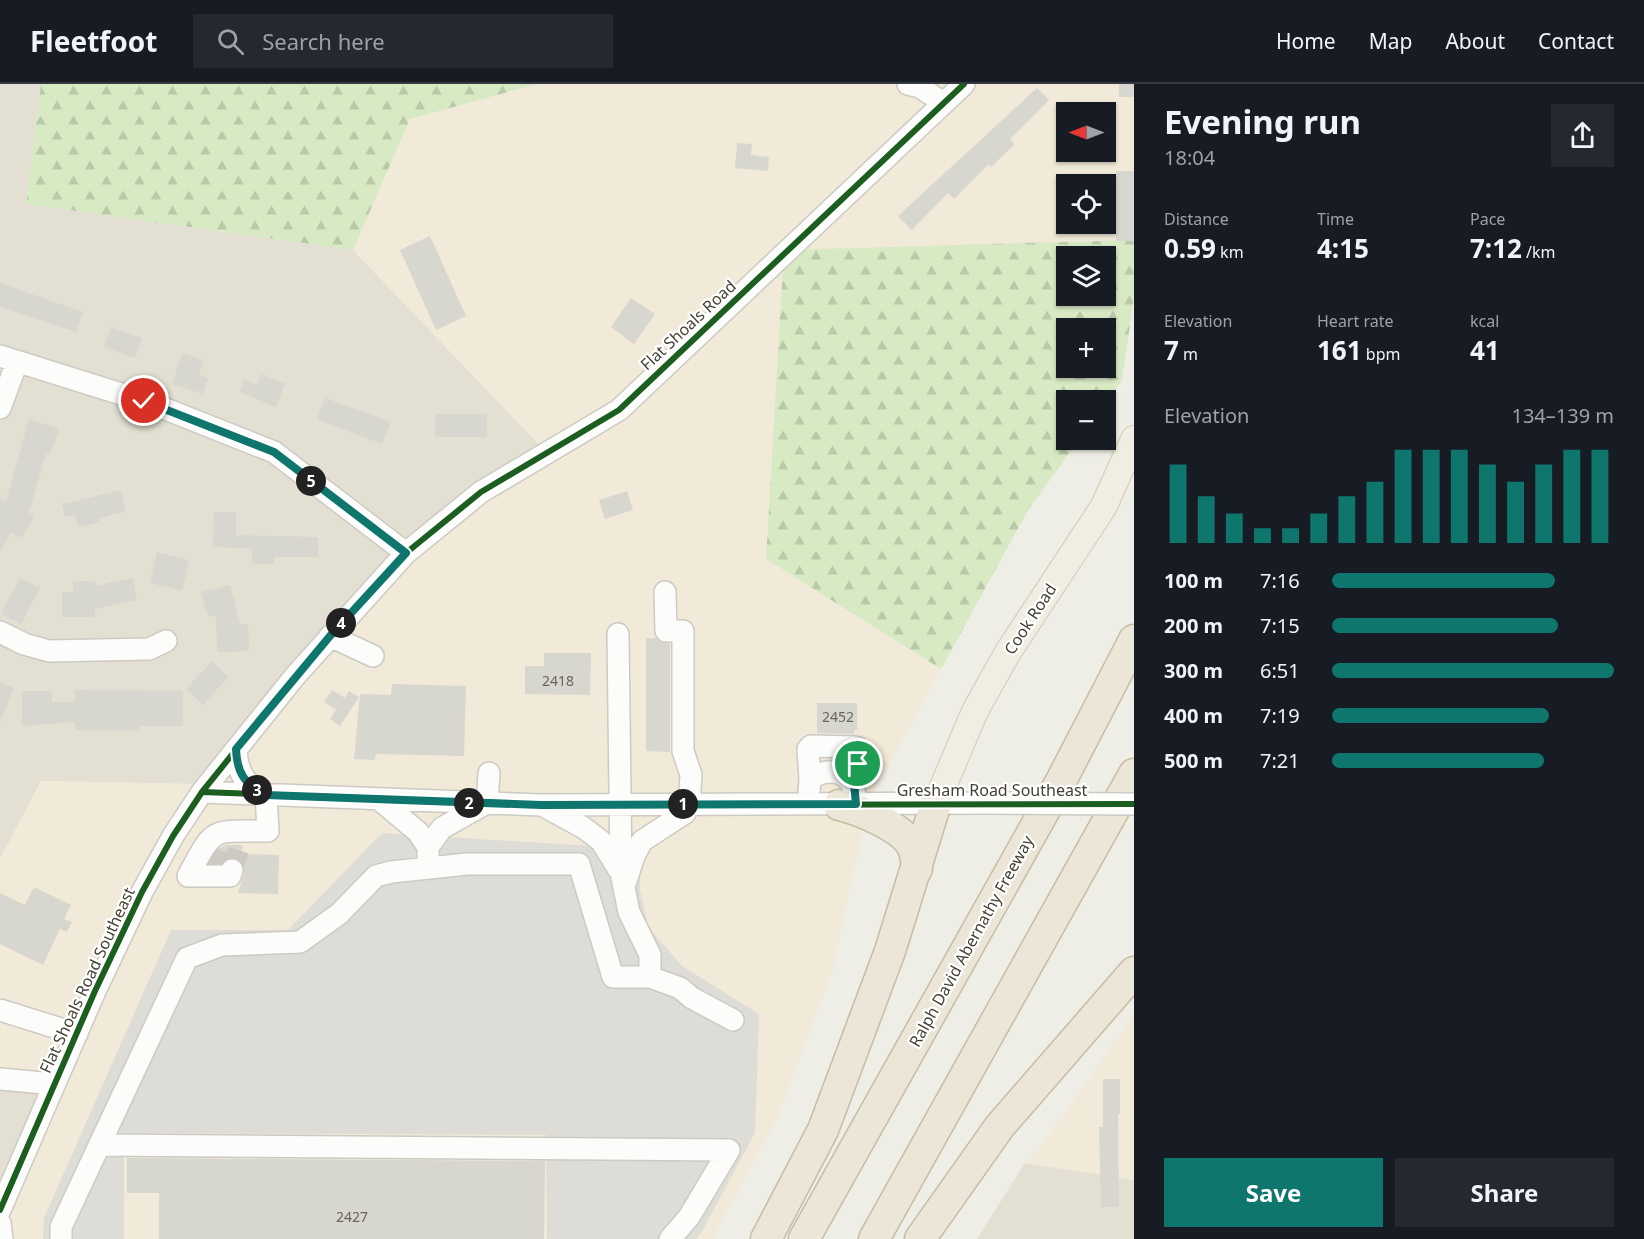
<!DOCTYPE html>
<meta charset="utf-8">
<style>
body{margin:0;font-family:"Noto Sans",sans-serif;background:#242831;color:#f1f3f6;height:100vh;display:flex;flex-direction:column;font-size:22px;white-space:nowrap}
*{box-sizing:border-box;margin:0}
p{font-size:20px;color:#9ea1a6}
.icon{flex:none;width:33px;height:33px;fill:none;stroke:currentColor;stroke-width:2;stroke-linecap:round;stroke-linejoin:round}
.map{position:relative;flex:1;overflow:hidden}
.details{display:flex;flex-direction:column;background:#171b24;width:510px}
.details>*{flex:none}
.needle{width:39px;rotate:270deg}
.fabs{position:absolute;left:1056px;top:18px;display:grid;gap:12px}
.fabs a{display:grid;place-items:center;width:60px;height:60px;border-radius:0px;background:#171b24;box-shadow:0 2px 4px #0004;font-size:30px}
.pin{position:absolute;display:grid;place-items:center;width:51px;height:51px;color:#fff;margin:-26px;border:3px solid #fff;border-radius:50%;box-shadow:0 2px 6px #0007}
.km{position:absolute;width:30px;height:30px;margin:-15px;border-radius:50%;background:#222;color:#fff;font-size:16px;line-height:30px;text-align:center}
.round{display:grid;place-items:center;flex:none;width:63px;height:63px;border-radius:0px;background:#242831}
.head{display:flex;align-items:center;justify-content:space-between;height:102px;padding:0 30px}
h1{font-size:33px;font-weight:700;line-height:45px}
.stats{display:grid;grid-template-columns:repeat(3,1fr);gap:9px;height:102px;padding:6px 30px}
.stats div{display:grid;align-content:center}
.stats b{font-size:26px;font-weight:700}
.stats small{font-size:16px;font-weight:400}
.stats p{font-size:16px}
.chart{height:168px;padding:12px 30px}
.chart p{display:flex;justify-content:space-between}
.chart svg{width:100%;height:108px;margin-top:6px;stroke:#0f766e;stroke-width:6}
.button{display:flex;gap:12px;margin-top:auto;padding:12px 30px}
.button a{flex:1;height:69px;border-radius:0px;background:#0f766e;color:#fff;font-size:24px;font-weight:700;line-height:69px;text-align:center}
.button a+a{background:#242831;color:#f1f3f6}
ul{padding:0 30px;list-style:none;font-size:20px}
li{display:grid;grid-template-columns:96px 72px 1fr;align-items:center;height:45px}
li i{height:15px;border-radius:8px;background:#0f766e}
header{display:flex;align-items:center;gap:36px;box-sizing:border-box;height:84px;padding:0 30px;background:#171b24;border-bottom:2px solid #363941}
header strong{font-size:28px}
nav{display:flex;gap:33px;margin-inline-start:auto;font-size:21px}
.search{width:420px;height:54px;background:#242831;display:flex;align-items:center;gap:15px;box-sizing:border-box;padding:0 21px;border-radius:0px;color:#9ea1a6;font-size:22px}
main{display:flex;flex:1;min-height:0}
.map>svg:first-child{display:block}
</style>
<header>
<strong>Fleetfoot</strong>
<div class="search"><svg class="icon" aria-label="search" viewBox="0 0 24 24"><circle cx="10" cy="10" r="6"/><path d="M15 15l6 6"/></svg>Search here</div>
<nav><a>Home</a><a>Map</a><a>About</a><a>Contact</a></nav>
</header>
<main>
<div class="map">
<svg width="1134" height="1155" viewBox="0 0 1134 1155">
<defs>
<pattern id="forest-firs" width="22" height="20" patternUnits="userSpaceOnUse" patternTransform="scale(1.5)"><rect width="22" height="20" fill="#d7eac4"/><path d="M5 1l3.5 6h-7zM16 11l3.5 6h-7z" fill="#bacaa9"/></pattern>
</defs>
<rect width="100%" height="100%" fill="#eeede6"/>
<path fill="#e3e0d3" d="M0 0H41L26 120 353 166 550 372 195 700 42 697 0 775Z
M0 989 64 993 0 1141Z
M1025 1079 1134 1096V1155H977Z"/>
<path fill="#f2ead8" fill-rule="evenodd" d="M537 0H1134V156L784 167 766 475 941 585 869 717 832 887 776 1036 712 1155H0V1141L64 993 0 989V775L41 697 195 700 406 469 550 372 353 166 409 35ZM1066 28H1106V68H1066ZM1066 100H1106V140H1066Z
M1134 930V1096L1025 1079 1047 1055Z"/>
<path fill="url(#forest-firs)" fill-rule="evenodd" d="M41 0H537L410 35 353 166 26 120Z
M1134 156V214L1122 296 1106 319V316H1066V356H1079L1028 426 941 585 766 475 784 166ZM1066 172H1106V212H1066ZM1066 244H1106V284H1066Z"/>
<path fill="#dddcd6" d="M382 749 640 765V806L648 843 682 882 759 930 755 1049 701 1149 696 1155H547L546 1051 124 1049V1155H43L44 1134 171 846H288Z"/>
<path fill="#d7d6cf" d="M1119 0H1134V13H1119Z
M1037 4 1049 16 1010 55 1015 60 991 83 989 80 954 115 948 109 912 146 898 132Z
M737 59 752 60 751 71 769 73 768 87 735 84Z
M1116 87H1134V157H1116Z
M430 152 466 232 436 246 400 166Z
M0 199 83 228 76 248 0 223Z
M631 214 655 230 634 260 611 243Z
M111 243 142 254 135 274 104 263Z
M182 269 203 276 199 291 208 294 203 310 172 300Z
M261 290 285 300 276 323 240 308 244 296 257 301Z
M325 314 391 338 382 360 317 335Z
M435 330H487V353H435Z
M29 335 59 345 50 371 46 369 29 429 34 432 22 454 11 448 0 469V414L6 417Z
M121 406 126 427 99 434 100 438 78 443 75 431 65 433 62 420Z
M627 407 633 426 605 435 599 416Z
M214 428H236V451L318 453V473H274V480H252V464L213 463Z
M157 468 189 476 182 507 150 499Z
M20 494 40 504 21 540 1 530Z
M133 494 137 516 95 525V533H62V508H73V497H95V502Z
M230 501 240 540H248L249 567 217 568 216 531 208 533 201 508Z
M646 554H656L660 558 670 560V668L646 667Z
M544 569H591L590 611 525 610V582H544Z
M212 577 228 593 203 621 186 605Z
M0 598 14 604 0 638Z
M392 600 466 602 464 672 376 670 375 676 354 675 360 610 391 611Z
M74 606 183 607V642H140V647L75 646V638L22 642V607H52V618H74Z
M332 606 345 614 349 607 359 613 340 642 330 635 336 626 324 618Z
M817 619H857V646H854V650L817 649Z
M227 761H242V770L279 771 278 810 238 809 244 789 241 777 230 773 222 779H209L219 764Z
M34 803 71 821 64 835 72 838 67 848 60 845 43 881 0 860V809L25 821Z
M1103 995H1120V1030H1118L1119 1123H1101L1099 1043H1103Z
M127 1074 545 1077 544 1155H159V1109H127Z"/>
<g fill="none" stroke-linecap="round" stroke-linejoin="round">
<path stroke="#cccac2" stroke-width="21" stroke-dasharray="21 10" stroke-linecap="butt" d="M211 785 223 760
M232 786 240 761"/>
<defs>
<path id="minor" d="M908 0 920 3 943 19
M0 272 153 320 274 368 406 469
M0 324 17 278
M0 548 24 560 49 567 149 565 166 557
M618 550 621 789 629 828 650 871V893
M330 552 373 572
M236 665C237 689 245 700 266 711
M810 695 808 665 811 662 854 663 858 664 860 669 853 699
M809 707 810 695C829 682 852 687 855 711
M202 708 541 721 987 719
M381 717 418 748 428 763
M487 720 489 689
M542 721 584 744 601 757 619 786
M428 783V763L442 744 483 721
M232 786 230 792H188C216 740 210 748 268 747L266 711
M626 797 634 772 642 757 685 729 689 720 691 691 683 667V547H666L665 508
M0 926 77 950
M0 995 54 1000
M100 1061 729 1066
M0 1126 95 907 142 808 173 752 202 708 296 591 406 469 481 408 619 326 964 0
M0 1139 2 1155
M61 1155V1143L187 874 222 861 300 858 339 830 376 792 391 788 467 780H579L613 893H650L680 904 692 914 733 936
M670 1155 689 1133 729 1066"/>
<path id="major" d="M936 719 975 627 1008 568 1104 422 1134 355"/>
<path id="highway" d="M839 721C860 726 902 743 912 762 916 769 916 777 917 785
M766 1155 823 1046 890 867 936 719
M804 1155 1061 697 1134 556
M874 1155 1134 690
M920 1155 1000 1042 1134 888"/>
</defs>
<use href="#minor" stroke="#cccac4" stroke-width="24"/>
<use href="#major" stroke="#d1cbb3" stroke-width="28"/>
<use href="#highway" stroke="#c6bda1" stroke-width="33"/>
<use href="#minor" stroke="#fcfcfb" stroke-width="21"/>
<use href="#major" stroke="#f0eee2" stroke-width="26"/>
<use href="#highway" stroke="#ebe6d7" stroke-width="30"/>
<defs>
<path id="minor-bridge" d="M987 719 1134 720"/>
</defs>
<use href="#minor-bridge" stroke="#cccac4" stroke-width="24" stroke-linecap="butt"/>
<use href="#minor-bridge" stroke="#fcfcfb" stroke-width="21"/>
<defs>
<path id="cycleway" d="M202 708 541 721 1134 720
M0 1126 95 907 142 808 173 752 202 708 296 591 406 469 481 408 619 326 964 0"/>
</defs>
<use href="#cycleway" stroke="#fff" stroke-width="10"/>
<use href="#cycleway" stroke="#1b5e20" stroke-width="6"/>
</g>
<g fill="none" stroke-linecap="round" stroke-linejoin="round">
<defs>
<path id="route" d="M144 317 274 368 406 469 330 552 236 665C237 690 245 700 266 711L541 721 856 720 854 699 858 680"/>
</defs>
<use href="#route" stroke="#fff" stroke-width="12"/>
<use href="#route" stroke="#0f766e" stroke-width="8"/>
</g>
<g text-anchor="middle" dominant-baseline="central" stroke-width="4.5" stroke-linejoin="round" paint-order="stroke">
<g font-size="14" fill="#69665b">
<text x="558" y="596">2418</text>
<text x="838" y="632">2452</text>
<text x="352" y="1132">2427</text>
</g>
<g font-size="16" fill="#433f33" stroke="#fff">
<text transform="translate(688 241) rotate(-43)">Flat Shoals Road</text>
<text transform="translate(1030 535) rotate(-57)">Cook Road</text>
<text x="992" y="706">Gresham Road Southeast</text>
<text transform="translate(971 857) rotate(-61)">Ralph David Abernathy Freeway</text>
<text transform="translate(87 896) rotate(-65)">Flat Shoals Road Southeast</text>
</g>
</g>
</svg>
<div class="fabs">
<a><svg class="needle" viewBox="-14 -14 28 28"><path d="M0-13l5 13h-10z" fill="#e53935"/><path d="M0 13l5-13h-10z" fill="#9ea1a6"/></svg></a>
<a><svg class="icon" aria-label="locate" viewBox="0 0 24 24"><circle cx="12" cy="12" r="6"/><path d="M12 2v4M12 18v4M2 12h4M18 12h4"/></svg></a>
<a><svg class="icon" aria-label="layers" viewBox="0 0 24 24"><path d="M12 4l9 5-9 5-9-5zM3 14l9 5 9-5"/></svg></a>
<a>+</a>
<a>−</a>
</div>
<div class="pin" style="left:858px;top:680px;background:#1e9e55"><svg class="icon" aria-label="arrive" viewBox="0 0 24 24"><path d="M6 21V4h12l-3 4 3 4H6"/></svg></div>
<div class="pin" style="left:144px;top:317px;background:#d93025"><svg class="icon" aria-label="check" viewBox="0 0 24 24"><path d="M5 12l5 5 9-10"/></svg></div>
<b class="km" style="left:683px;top:720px">1</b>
<b class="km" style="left:469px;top:719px">2</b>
<b class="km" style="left:257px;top:706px">3</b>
<b class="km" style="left:341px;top:539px">4</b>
<b class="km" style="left:311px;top:397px">5</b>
</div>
<section class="details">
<div class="head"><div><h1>Evening run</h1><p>18:04</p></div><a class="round"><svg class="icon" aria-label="share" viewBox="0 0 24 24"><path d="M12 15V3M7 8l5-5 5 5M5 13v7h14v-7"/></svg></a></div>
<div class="stats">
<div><p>Distance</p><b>0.59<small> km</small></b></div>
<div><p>Time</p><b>4:15</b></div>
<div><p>Pace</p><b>7:12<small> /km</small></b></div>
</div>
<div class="stats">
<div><p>Elevation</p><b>7<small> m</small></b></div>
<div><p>Heart rate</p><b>161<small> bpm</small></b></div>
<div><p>kcal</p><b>41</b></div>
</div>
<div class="chart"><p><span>Elevation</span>134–139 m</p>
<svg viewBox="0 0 160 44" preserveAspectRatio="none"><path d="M5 44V12M15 44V25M25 44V32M35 44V38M45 44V38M55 44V32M65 44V25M75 44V19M85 44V6M95 44V6M105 44V6M115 44V12M125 44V19M135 44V12M145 44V6M155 44V6"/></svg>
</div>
<ul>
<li><b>100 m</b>7:16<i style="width:79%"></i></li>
<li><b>200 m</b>7:15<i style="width:80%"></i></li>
<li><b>300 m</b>6:51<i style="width:100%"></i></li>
<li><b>400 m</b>7:19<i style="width:77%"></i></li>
<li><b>500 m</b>7:21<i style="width:75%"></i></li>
</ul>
<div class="button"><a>Save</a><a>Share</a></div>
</section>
</main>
